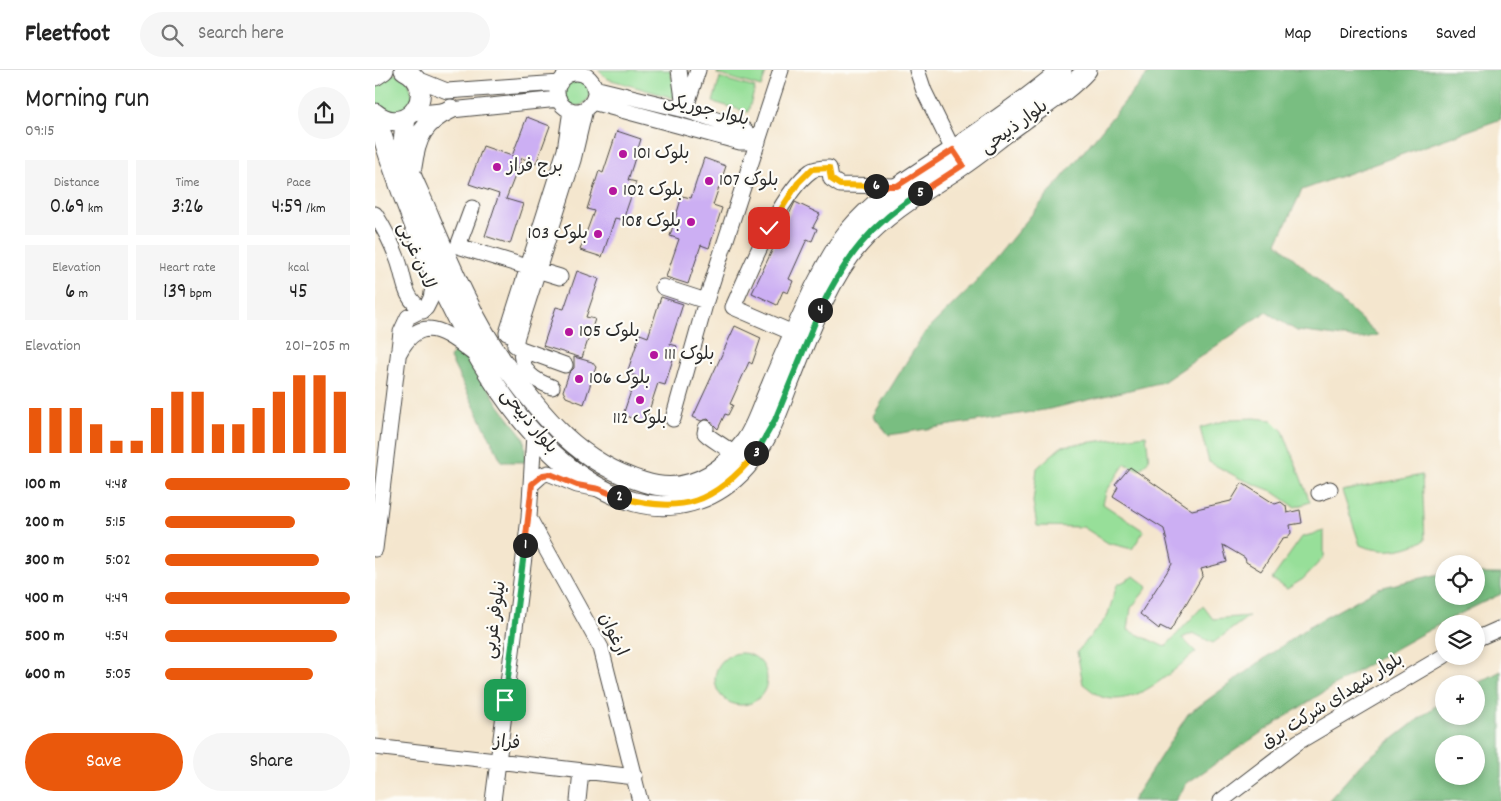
<!DOCTYPE html>
<meta charset="utf-8">
<style>
body{margin:0;font-family:Dekko,"Playpen Sans Arabic",sans-serif;background:#f6f6f6;color:#222;height:100vh;display:flex;flex-direction:column;font-size:19px;white-space:nowrap}
*{box-sizing:border-box;margin:0}
p{font-size:16px;color:#767676}
.icon{flex:none;width:28px;height:28px;fill:none;stroke:currentColor;stroke-width:2;stroke-linecap:round;stroke-linejoin:round}
.map{position:relative;flex:1;overflow:hidden}
.details{display:flex;flex-direction:column;background:#fff;width:375px}
.details>*{flex:none}
.buttons{position:absolute;left:1060px;top:485px;display:grid;gap:10px}
.buttons a{display:grid;place-items:center;width:50px;height:50px;border-radius:50%;background:#fff;box-shadow:0 2px 8px #0003;font-size:25px}
.pin{position:absolute;display:grid;place-items:center;width:42px;height:42px;color:#fff;margin:-21px;border-radius:10px;box-shadow:0 2px 8px #0006}
.km{position:absolute;width:25px;height:25px;margin:-12px;border-radius:50%;background:#222;color:#fff;font-size:14px;line-height:25px;text-align:center}
.round{display:grid;place-items:center;flex:none;width:52px;height:52px;border-radius:26px;background:#f6f6f6}
.overview{display:flex;align-items:center;justify-content:space-between;height:85px;padding:0 25px}
h1{font-size:28px;font-weight:600;line-height:38px}
.stats{display:grid;grid-template-columns:repeat(3,1fr);gap:8px;height:85px;padding:5px 25px}
.stats div{display:grid;align-content:center;border-radius:0px;background:#f6f6f6;text-align:center}
.stats b{font-size:21px;font-weight:600}
.stats small{font-size:14px;font-weight:400}
.stats p{font-size:14px}
.chart{height:140px;padding:10px 25px}
.chart p{display:flex;justify-content:space-between}
.chart svg{width:100%;height:90px;margin-top:5px;stroke:#ea580c;stroke-width:6}
.button{display:flex;gap:10px;margin-top:auto;padding:10px 25px}
.button a{flex:1;height:58px;border-radius:30px;background:#ea580c;color:#fff;font-size:20px;font-weight:600;line-height:58px;text-align:center}
.button a+a{background:#f6f6f6;color:#222}
ul{padding:0 25px;list-style:none;font-size:16px}
li{display:grid;grid-template-columns:80px 60px 1fr;align-items:center;height:38px}
li i{height:12px;border-radius:6px;background:#ea580c}
header{display:flex;align-items:center;gap:30px;box-sizing:border-box;height:70px;padding:0 25px;background:#fff;border-bottom:1px solid #e0e0e0}
header strong{font-size:24px}
nav{display:flex;gap:28px;margin-inline-start:auto;font-size:18px}
.search{width:350px;height:45px;background:#f6f6f6;display:flex;align-items:center;gap:12px;box-sizing:border-box;padding:0 18px;border-radius:28px;color:#767676;font-size:19px}
main{display:flex;flex:1;min-height:0}
.map>svg:first-child{display:block}
</style>
<header>
<strong>Fleetfoot</strong>
<div class="search"><svg class="icon" aria-label="search" viewBox="0 0 24 24"><circle cx="10" cy="10" r="6"/><path d="M15 15l6 6"/></svg>Search here</div>
<nav><a>Map</a><a>Directions</a><a>Saved</a></nav>
</header>
<main>
<section class="details">
<div class="overview"><div><h1>Morning run</h1><p>09:15</p></div><a class="round"><svg class="icon" aria-label="share" viewBox="0 0 24 24"><path d="M12 15V3M7 8l5-5 5 5M5 13v7h14v-7"/></svg></a></div>
<div class="stats">
<div><p>Distance</p><b>0.69<small> km</small></b></div>
<div><p>Time</p><b>3:26</b></div>
<div><p>Pace</p><b>4:59<small> /km</small></b></div>
</div>
<div class="stats">
<div><p>Elevation</p><b>6<small> m</small></b></div>
<div><p>Heart rate</p><b>139<small> bpm</small></b></div>
<div><p>kcal</p><b>45</b></div>
</div>
<div class="chart"><p><span>Elevation</span>201–205 m</p>
<svg viewBox="0 0 160 44" preserveAspectRatio="none"><path d="M5 44V22M15 44V22M25 44V22M35 44V30M45 44V38M55 44V38M65 44V22M75 44V14M85 44V14M95 44V30M105 44V30M115 44V22M125 44V14M135 44V6M145 44V6M155 44V14"/></svg>
</div>
<ul>
<li><b>100 m</b>4:48<i style="width:100%"></i></li>
<li><b>200 m</b>5:15<i style="width:70%"></i></li>
<li><b>300 m</b>5:02<i style="width:83%"></i></li>
<li><b>400 m</b>4:49<i style="width:100%"></i></li>
<li><b>500 m</b>4:54<i style="width:93%"></i></li>
<li><b>600 m</b>5:05<i style="width:80%"></i></li>
</ul>
<div class="button"><a>Save</a><a>Share</a></div>
</section>
<div class="map">
<svg width="1126" height="731" viewBox="0 0 1126 731">
<rect width="100%" height="100%" fill="#fdfcf7"/>
<filter id="ink" filterUnits="userSpaceOnUse"><feTurbulence type="fractalNoise" baseFrequency=".02" numOctaves="2"/><feDisplacementMap in="SourceGraphic" scale="10" xChannelSelector="R" yChannelSelector="G"/><feConvolveMatrix kernelMatrix="1 2 1 2 8 2 1 2 1" color-interpolation-filters="sRGB"/></filter>
<filter id="wash" filterUnits="userSpaceOnUse"><feTurbulence type="fractalNoise" baseFrequency=".0096" numOctaves="4" result="noise"/><feDisplacementMap in="SourceGraphic" scale="20" xChannelSelector="R" yChannelSelector="G"/><feGaussianBlur stdDeviation="1.12" result="paint"/><feColorMatrix in="noise" values="0 0 0 0 0 0 0 0 0 0 0 0 0 0 0 0 0 1.4 0 .05"/><feComposite in="paint" operator="in"/></filter>
<g filter="url(#wash)">
<rect width="100%" height="100%" fill="#f4e6ce"/>
<path fill="#97df99" stroke="#618562" d="M223 0H295L302 29 233 9Z
M343 0H392L386 17 342 4Z
M15 4H21L33 10 39 29 26 45 0 35C0 16 0 14 15 4Z
M187 22a14 14 0 1 1 28 0a14 14 0 1 1-28 0Z
M345 8 380 18 373 42 338 32Z
M879 348 897 350 908 361 935 432 920 437 897 421 866 409 834 392 825 358 856 349Z
M771 365 774 390 765 400 750 394 731 422 728 434 769 461 757 479 733 473 708 457 662 456 658 432 662 398 687 376Z
M1047 405 1050 470C1029 481 1007 484 985 475L967 421Z
M949 461V487L928 509 912 519 897 509 927 467Z
M759 506 773 517 756 538 753 560 790 577 828 536 838 549 874 546 838 573 818 563 807 568 821 582C797 601 761 638 727 627 721 625 714 618 708 614L702 582 732 547 742 515Z
M340 609a26 26 0 1 1 52 0a26 26 0 1 1-52 0Z"/>
<path fill="#79be81" stroke="#527456" fill-rule="evenodd" d="M776 0H1126V49L927 120 902 173 1003 265 985 269 922 261 891 242 788 312 675 339 514 365 498 346 550 262 601 212Z
M82 277 98 292 124 336 149 368 151 392H127L75 288Z
M1064 504H1069V526H1101V504H1126V524C1015 575 913 644 812 713L800 731H757L813 644 933 557 1004 518Z
M1126 601V731H953L988 692 1059 637 1069 632V646H1101V614ZM1069 674H1101V706H1069Z"/>
<g id="blocks">
<path fill="#ccaff3" d="M152 47 175 56 161 94 147 88 131 129 148 134 135 174 110 166 124 124 94 114 108 76 137 86Z
M242 61 266 69 253 110 261 112 248 150 240 148 227 187 205 180 219 141 212 139 224 101 228 103Z
M329 88 351 96 338 135 347 138 334 178 326 175 313 214 291 207 304 169 295 166 307 126 316 128Z
M420 132 445 144 438 157 442 159 437 171 432 169 414 209 418 211 413 223 408 221 402 235 377 223Z
M202 201 224 209 211 247 220 249 207 288 168 276 181 237 189 239Z
M286 227 308 234 295 274 302 276 290 315 283 313 270 353 248 345 261 306 252 303 265 264 273 267Z
M360 256 386 268 377 294 374 292 355 334 358 335 353 345 350 344 343 359 333 349 326 351 318 347Z
M199 287 217 292 221 297 209 334 191 327 188 321 194 303 199 298Z
M755 397 817 440 856 431 867 413 900 434 906 432 911 436 912 443 925 440 927 453 915 455 916 463 913 467 908 468 886 501 871 492 870 488 848 475 852 492 826 499 828 505 795 561 785 556 784 559 765 544 797 494 789 459 738 427 743 417 740 415Z"/>
</g>
</g>
<g filter="url(#ink)">
<use href="#blocks" fill-opacity="0" stroke="#494743" stroke-width="1"/>
<g fill="none" stroke-linecap="round" stroke-linejoin="round">
<defs>
<path id="minor" d="M304 0 309 36
M542 0 549 21 578 80
M182 22a19 19 0 1 1 38 0a19 19 0 1 1-38 0Z
M40 8 72 21 185 13
M219 18 310 40 367 58 383 72
M217 32 365 72H383
M196 40 190 80 132 263 142 266 198 90 210 39
M310 40 323 0
M37 44 184 29
M97 138 83 176 185 207
M0 144C9 158 17 174 23 190 31 212 27 225 48 241
M288 217 331 231
M418 263 358 237C374 202 405 123 436 101 440 98 449 98 454 98L456 109 465 115 521 116
M142 266 140 275 146 279 190 295
M146 279C146 302 158 310 177 317
M24 283C46 241 72 263 99 284
M298 349 331 231 406 0
M331 358 330 363C339 372 350 375 359 385
M157 414 167 405 173 403 202 415 224 419
M944 423 955 419
M154 448 226 578 265 731
M0 479 26 262 33 247 51 238 56 228 61 203
M1101 569 1126 558
M0 677 260 707
M118 731 154 448 159 364
M203 731 206 701
M846 731 923 672 1069 586"/>
<path id="major" d="M0 6 9 0
M0 43C38 166 123 394 260 432 298 442 337 431 365 403 389 379 401 348 412 318 431 271 451 212 484 174 512 142 549 121 584 98 607 83 627 65 649 50 671 34 694 20 712 0
M0 43C33 70 66 18 29 0
M31 48C30 57 28 67 28 75 30 96 42 117 50 136 73 190 96 247 130 295 169 348 203 392 268 412 310 426 344 406 370 372 381 357 387 335 395 318 409 284 424 252 439 219 449 200 459 179 472 163 504 125 538 107 578 80 615 55 653 29 687 0
M37 97C41 67 48 52 76 39"/>
</defs>
<use href="#minor" stroke="#494743" stroke-width="17"/>
<use href="#major" stroke="#494743" stroke-width="21"/>
<use href="#minor" stroke="#fff" stroke-width="15"/>
<use href="#major" stroke="#fff" stroke-width="19"/>
</g>
</g>
<g fill="none" stroke-linecap="round" stroke-linejoin="round" filter="url(#ink)">
<defs>
<path id="split-1" d="M130 630 150 475"/>
<path id="split-2" d="M150 475 157 414 168 405 175 404 202 415 224 419 244 427"/>
<path id="split-3" d="M244 427C307 445 340 433 381 383"/>
<path id="split-4" d="M381 383 400 350 445 240"/>
<path id="split-5" d="M445 240C469 189 497 153 545 123"/>
<path id="split-6" d="M501 116H522L578 80 588 95 545 123"/>
<path id="split-7" d="M394 158 423 113 437 99 454 98 456 109 465 115 501 116"/>
</defs>
<use href="#split-1" stroke="#fff" stroke-width="10"/>
<use href="#split-2" stroke="#fff" stroke-width="10"/>
<use href="#split-3" stroke="#fff" stroke-width="10"/>
<use href="#split-4" stroke="#fff" stroke-width="10"/>
<use href="#split-5" stroke="#fff" stroke-width="10"/>
<use href="#split-6" stroke="#fff" stroke-width="10"/>
<use href="#split-7" stroke="#fff" stroke-width="10"/>
<use href="#split-1" stroke="#22a559" stroke-width="6"/>
<use href="#split-2" stroke="#f0652b" stroke-width="6"/>
<use href="#split-3" stroke="#f5b400" stroke-width="6"/>
<use href="#split-4" stroke="#22a559" stroke-width="6"/>
<use href="#split-5" stroke="#22a559" stroke-width="6"/>
<use href="#split-6" stroke="#f0652b" stroke-width="6"/>
<use href="#split-7" stroke="#f5b400" stroke-width="6"/>
</g>
<g fill="#b5179e" stroke="#fdfcf7" stroke-width="2">
<circle cx="248" cy="84" r="5"/>
<circle cx="122" cy="97" r="5"/>
<circle cx="334" cy="111" r="5"/>
<circle cx="238" cy="121" r="5"/>
<circle cx="316" cy="152" r="5"/>
<circle cx="223" cy="164" r="5"/>
<circle cx="194" cy="262" r="5"/>
<circle cx="279" cy="285" r="5"/>
<circle cx="204" cy="309" r="5"/>
<circle cx="265" cy="330" r="5"/>
</g>
<g text-anchor="middle" dominant-baseline="central" stroke-width="4.5" stroke-linejoin="round" paint-order="stroke">
<g font-size="18" fill="#2b2b2b" stroke="#fdfcf7">
<text transform="translate(331 41) rotate(14)">بلوار جوریکی</text>
<text transform="translate(640 58) rotate(-36)">بلوار ذبیحی</text>
<text transform="translate(40 186) rotate(67)">لادن غربی</text>
<text transform="translate(153 352) rotate(50)">بلوار ذبیحی</text>
<text transform="translate(121 550) rotate(-82)">نیلوفر غربی</text>
<text transform="translate(237 565) rotate(65)">ارغوان</text>
<text transform="translate(958 632) rotate(-32)">بلوار شهدای شرکت برق</text>
<text transform="translate(132 674) rotate(6)">فراز</text>
</g>
<g font-size="18" fill="#2b2b2b" stroke="#fdfcf7" text-anchor="start">
<text x="258" y="84">بلوک 101</text>
<text x="132" y="97">برج فراز</text>
<text x="344" y="111">بلوک 107</text>
<text x="248" y="121">بلوک 102</text>
<text x="306" y="152" text-anchor="end">بلوک 108</text>
<text x="213" y="164" text-anchor="end">بلوک 103</text>
<text x="204" y="262">بلوک 105</text>
<text x="289" y="285">بلوک 111</text>
<text x="214" y="309">بلوک 106</text>
<text x="265" y="349" text-anchor="middle">بلوک 112</text>
</g>
</g>
</svg>
<div class="buttons">
<a><svg class="icon" aria-label="locate" viewBox="0 0 24 24"><circle cx="12" cy="12" r="6"/><path d="M12 2v4M12 18v4M2 12h4M18 12h4"/></svg></a>
<a><svg class="icon" aria-label="layers" viewBox="0 0 24 24"><path d="M12 4l9 5-9 5-9-5zM3 14l9 5 9-5"/></svg></a>
<a>+</a>
<a>−</a>
</div>
<div class="pin" style="left:130px;top:630px;background:#1e9e55"><svg class="icon" aria-label="arrive" viewBox="0 0 24 24"><path d="M6 21V4h12l-3 4 3 4H6"/></svg></div>
<div class="pin" style="left:394px;top:158px;background:#d93025"><svg class="icon" aria-label="check" viewBox="0 0 24 24"><path d="M5 12l5 5 9-10"/></svg></div>
<b class="km" style="left:150px;top:475px">1</b>
<b class="km" style="left:244px;top:427px">2</b>
<b class="km" style="left:381px;top:383px">3</b>
<b class="km" style="left:445px;top:240px">4</b>
<b class="km" style="left:545px;top:123px">5</b>
<b class="km" style="left:501px;top:116px">6</b>
</div>
</main>
